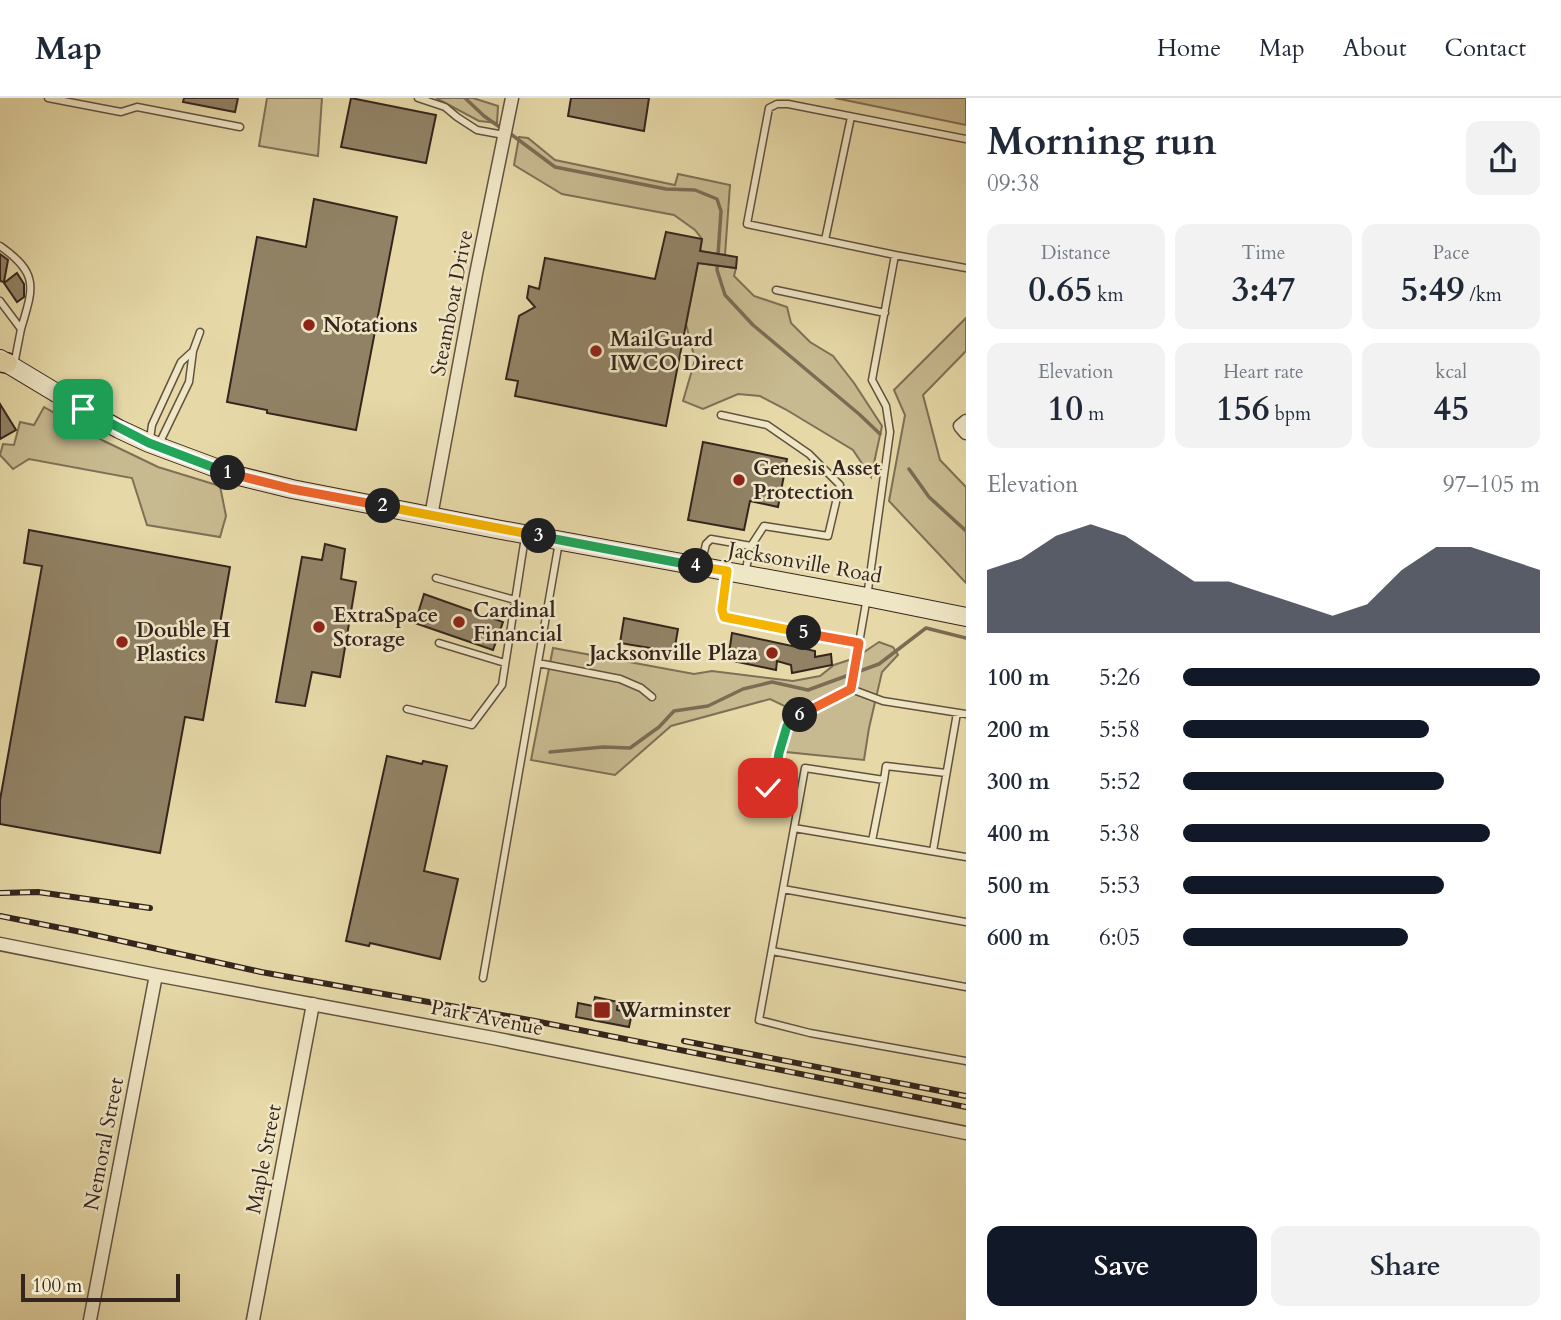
<!DOCTYPE html>
<meta charset="utf-8">
<style>
body{margin:0;font-family:Cardo,serif;background:#f2f2f3;color:#1f2937;height:100vh;display:flex;flex-direction:column;font-size:26px;white-space:nowrap}
*{box-sizing:border-box;margin:0}
p{font-size:23px;color:#747a83}
.icon{flex:none;width:38px;height:38px;fill:none;stroke:currentColor;stroke-width:2;stroke-linecap:round;stroke-linejoin:round}
.map{position:relative;flex:1;overflow:hidden}
.drawer{display:flex;flex-direction:column;background:#fff;width:595px}
.drawer>*{flex:none}
.scale{position:absolute;left:21px;bottom:18px;width:159px;box-sizing:border-box;padding-left:7px;border:4px solid #35251d;border-top:0;font-size:19px;line-height:24px;white-space:nowrap;color:#35251d;-webkit-text-stroke:5px #efe6c6;paint-order:stroke}
.pin{position:absolute;display:grid;place-items:center;width:60px;height:60px;color:#fff;margin:-30px;border-radius:14px;box-shadow:0 4px 10px #0006}
.km{position:absolute;width:35px;height:35px;margin:-18px;border-radius:50%;background:#222;color:#fff;font-size:19px;line-height:35px;text-align:center}
.round{display:grid;place-items:center;flex:none;width:74px;height:74px;border-radius:14px;background:#f2f2f3}
.head{display:flex;align-items:center;justify-content:space-between;height:119px;padding:0 21px}
h1{font-size:38px;font-weight:700;line-height:52px}
.stats{display:grid;grid-template-columns:repeat(3,1fr);gap:10px;height:119px;padding:7px 21px}
.stats div{display:grid;align-content:center;border-radius:14px;background:#f2f2f3;text-align:center}
.stats b{font-size:35px;font-weight:700}
.stats small{font-size:19px;font-weight:400}
.stats p{font-size:19px}
.chart{height:196px;padding:14px 21px}
.chart p{display:flex;justify-content:space-between}
.chart svg{width:100%;height:126px;margin-top:7px;fill:#111827;opacity:.7}
.action{display:flex;gap:14px;margin-top:auto;padding:14px 21px}
.action a{flex:1;height:80px;border-radius:14px;background:#111827;color:#fff;font-size:28px;font-weight:700;line-height:80px;text-align:center}
.action a+a{background:#f2f2f3;color:#1f2937}
ul{padding:0 21px;list-style:none;font-size:23px}
li{display:grid;grid-template-columns:112px 84px 1fr;align-items:center;height:52px}
li i{height:18px;border-radius:9px;background:#111827}
header{display:flex;align-items:center;gap:42px;box-sizing:border-box;height:98px;padding:0 35px;background:#fff;border-bottom:2px solid #e0e1e3}
header strong{font-size:33px}
nav{display:flex;gap:38px;margin-inline-start:auto;font-size:24px}
main{display:flex;flex:1;min-height:0}
.map>svg:first-child{display:block}
</style>
<header>
<strong>Map</strong>
<nav><a>Home</a><a>Map</a><a>About</a><a>Contact</a></nav>
</header>
<main>
<div class="map">
<svg width="966" height="1222" viewBox="0 0 966 1222">
<rect width="100%" height="100%" fill="#e6d8a7"/>
<filter id="stains"><feTurbulence type="fractalNoise" baseFrequency=".00286" numOctaves="4"/><feColorMatrix values="0 0 0 0 .2 0 0 0 0 .09 0 0 0 0 .02 0 0 0 .5 -.17"/></filter>
<radialGradient id="worn" r=".72"><stop offset=".6" stop-color="#630" stop-opacity="0"/><stop offset="1" stop-color="#630" stop-opacity=".3"/></radialGradient>
<path fill="#c8ba90" stroke="#7e7056" stroke-width="2" d="M267 0H322L318 58 259 48Z
M436 0H473L498 8 497 25 479 23Z
M835 0H966V27Z
M519 39 528 40 555 62 675 87 678 76 730 87 725 157 700 153 702 141 695 132 674 117 562 96 514 67Z
M698 165 736 170 734 178 754 198 787 209 791 225 810 244 833 258 854 285 882 328 871 379 853 352 785 311 760 298 738 296 703 311 683 303 695 262 686 226Z
M966 220V253L923 297 940 362 966 389V485L889 403 905 317 894 292Z
M44 309 104 343 158 369 220 388 226 418 220 439 147 427 132 380 29 361 13 371 0 357 3 346 14 347 20 324 34 327Z
M879 544 893 549 898 557 882 574 869 630 864 662 786 654 791 611 770 601 671 628 615 677 531 662 553 550 694 576 712 573 793 583 820 578 834 567 855 560Z"/>
<g fill="none" stroke-linecap="round" stroke-linejoin="round">
<path stroke="#7b6c54" stroke-width="3.5" d="M465 0 484 18 501 30
M508 34 555 69 666 91 695 92 717 101 721 113 717 172 725 197 753 227 859 316 880 336
M909 371 929 399 966 433
M550 654 603 649 630 650 659 629 674 613 708 608 743 591 772 584 808 592 879 566 926 530 966 540"/>
</g>
<path fill="#918265" stroke="#35251d" stroke-width="2" d="M184 0H238L235 14 183 4Z
M351 0 436 17 426 65 341 49Z
M571 0H649L644 33 568 18Z
M314 101 397 119 356 332 267 315V312L227 304 257 139 306 149Z
M666 134 702 141 700 153 737 159 736 170 698 165 666 328 515 298 518 283 506 281 519 218 535 209 527 200 529 188 539 191 545 160 655 181Z
M0 156 8 162 4 184 0 183Z
M17 175 24 186V199L17 204 4 185Z
M0 306 16 332 0 341Z
M703 344 787 361 778 409 750 403 744 432 688 422Z
M29 432 230 469 203 622 185 619 160 755 0 726V702L42 468 24 465Z
M325 446 345 451 341 481 356 484 340 579 312 574 305 608 276 604 302 459 322 462Z
M424 496 503 524 493 552 415 525Z
M624 520 678 531 674 554 620 545Z
M732 535 815 553V559L831 556 832 567 792 575 791 567 777 563 776 572 728 562Z
M387 658 422 666 423 663 447 668 424 773 458 781 440 861 370 845 369 848 346 843Z
M595 899 618 904 617 912 632 915 629 929 576 919 578 905 593 908Z"/>
<g fill="none" stroke-linecap="round" stroke-linejoin="round">
<defs>
<path id="lane" d="M48 0 121 14 137 9 240 29
M418 0 445 9 457 19 477 32 504 37
M966 41 788 6H777L769 10 747 126 895 157 966 170
M825 142 851 19
M0 148C40 176 33 190 21 231
M895 157 872 282 886 308 890 334 867 499 851 591 883 603 966 616
M776 192 885 215
M0 203 21 231 14 267
M721 317 767 327 809 356 840 387 828 438 764 428 751 448 745 475
M150 341 152 327 181 264 193 253
M159 346 189 284 193 253 200 234
M701 467 706 446 711 441 751 448
M726 476 722 512 724 519 859 545
M436 480 515 502
M439 545 505 565
M538 565 620 581 641 590 652 599
M407 611 472 627 502 587 525 439
M946 675 886 668 884 682 805 670 759 922 810 935 966 963
M768 690 776 674 779 655 787 628 796 619 851 591
M794 730 966 759
M872 743 884 682
M933 753 957 615
M783 791 966 824
M772 853 966 889
M483 880 559 444"/>
<path id="street" d="M966 323 960 328 966 335
M431 418 476 176 512 0
M0 846 156 877 493 940 966 1035
M90 1222 156 877
M253 1222 313 906"/>
<path id="secondary" d="M0 261 83 311 119 331 149 345 235 377 292 391 496 431 867 499 966 519"/>
<path id="primary" d="M0 264 7 265"/>
</defs>
<use href="#lane" stroke="#615240" stroke-width="9"/>
<use href="#street" stroke="#615240" stroke-width="15"/>
<use href="#secondary" stroke="#35251d" stroke-width="20"/>
<use href="#primary" stroke="#35251d" stroke-width="22"/>
<use href="#lane" stroke="#efe6c6" stroke-width="6"/>
<use href="#street" stroke="#efe6c6" stroke-width="12"/>
<use href="#secondary" stroke="#efe6c6" stroke-width="18"/>
<use href="#primary" stroke="#e6d8a7" stroke-width="19"/>
<defs>
<path id="rail" d="M0 795 38 794 150 810
M0 818 81 834 261 874 535 923 966 1009
M684 943 966 998"/>
</defs>
<use href="#rail" stroke="#35251d" stroke-width="6"/>
<use href="#rail" stroke="#efe6c6" stroke-width="3.5" stroke-dasharray="10" stroke-linecap="butt"/>
</g>
<g fill="none" stroke-linecap="round" stroke-linejoin="round">
<defs>
<path id="split-1" d="M83 311 149 345 228 375"/>
<path id="split-2" d="M228 375 292 391 383 408"/>
<path id="split-3" d="M383 408 539 438"/>
<path id="split-4" d="M539 438 696 468"/>
<path id="split-5" d="M696 468 727 473 722 512 724 519 804 535"/>
<path id="split-6" d="M800 617 851 591 859 545 804 535"/>
<path id="split-7" d="M768 690 776 674 779 655 787 628 800 617"/>
</defs>
<use href="#split-1" stroke="#fff" stroke-width="14"/>
<use href="#split-2" stroke="#fff" stroke-width="14"/>
<use href="#split-3" stroke="#fff" stroke-width="14"/>
<use href="#split-4" stroke="#fff" stroke-width="14"/>
<use href="#split-5" stroke="#fff" stroke-width="14"/>
<use href="#split-6" stroke="#fff" stroke-width="14"/>
<use href="#split-7" stroke="#fff" stroke-width="14"/>
<use href="#split-1" stroke="#22a559" stroke-width="9"/>
<use href="#split-2" stroke="#f0652b" stroke-width="9"/>
<use href="#split-3" stroke="#f5b400" stroke-width="9"/>
<use href="#split-4" stroke="#22a559" stroke-width="9"/>
<use href="#split-5" stroke="#f5b400" stroke-width="9"/>
<use href="#split-6" stroke="#f0652b" stroke-width="9"/>
<use href="#split-7" stroke="#22a559" stroke-width="9"/>
</g>
<g fill="#8f2418" stroke="#efe6c6" stroke-width="2.5">
<circle cx="309" cy="227" r="7"/>
<circle cx="596" cy="253" r="7"/>
<circle cx="739" cy="382" r="7"/>
<circle cx="459" cy="524" r="7"/>
<circle cx="319" cy="529" r="7"/>
<circle cx="122" cy="544" r="7"/>
<circle cx="772" cy="555" r="7"/>
<rect x="593" y="903" width="18" height="18" rx="3.5"/>
</g>
<g text-anchor="middle" dominant-baseline="central" stroke-width="5" stroke-linejoin="round" paint-order="stroke">
<g font-size="21" fill="#35251d" stroke="#efe6c6">
<text transform="translate(452 205) rotate(-79)">Steamboat Drive</text>
<text transform="translate(805 465) rotate(10)">Jacksonville Road</text>
<text transform="translate(487 920) rotate(11)">Park Avenue</text>
<text transform="translate(104 1046) rotate(-79)">Nemoral Street</text>
<text transform="translate(264 1061) rotate(-79)">Maple Street</text>
</g>
<g font-size="21" font-weight="bold" fill="#35251d" stroke="#efe6c6" text-anchor="start">
<text x="323" y="227">Notations</text>
<text x="610" y="241">MailGuard<tspan x="610" dy="24">IWCO Direct</tspan></text>
<text x="753" y="370">Genesis Asset<tspan x="753" dy="24">Protection</tspan></text>
<text x="473" y="512">Cardinal<tspan x="473" dy="24">Financial</tspan></text>
<text x="333" y="517">ExtraSpace<tspan x="333" dy="24">Storage</tspan></text>
<text x="136" y="532">Double H<tspan x="136" dy="24">Plastics</tspan></text>
<text x="758" y="555" text-anchor="end">Jacksonville Plaza</text>
<text x="618" y="912">Warminster</text>
</g>
</g>
<rect width="100%" height="100%" filter="url(#stains)"/>
<rect width="100%" height="100%" fill="url(#worn)"/>
</svg>
<div class="scale">100 m</div>
<div class="pin" style="left:83px;top:311px;background:#1e9e55"><svg class="icon" aria-label="arrive" viewBox="0 0 24 24"><path d="M6 21V4h12l-3 4 3 4H6"/></svg></div>
<div class="pin" style="left:768px;top:690px;background:#d93025"><svg class="icon" aria-label="check" viewBox="0 0 24 24"><path d="M5 12l5 5 9-10"/></svg></div>
<b class="km" style="left:228px;top:375px">1</b>
<b class="km" style="left:383px;top:408px">2</b>
<b class="km" style="left:539px;top:438px">3</b>
<b class="km" style="left:696px;top:468px">4</b>
<b class="km" style="left:804px;top:535px">5</b>
<b class="km" style="left:800px;top:617px">6</b>
</div>
<section class="drawer">
<div class="head"><div><h1>Morning run</h1><p>09:38</p></div><a class="round"><svg class="icon" aria-label="share" viewBox="0 0 24 24"><path d="M12 15V3M7 8l5-5 5 5M5 13v7h14v-7"/></svg></a></div>
<div class="stats">
<div><p>Distance</p><b>0.65<small> km</small></b></div>
<div><p>Time</p><b>3:47</b></div>
<div><p>Pace</p><b>5:49<small> /km</small></b></div>
</div>
<div class="stats">
<div><p>Elevation</p><b>10<small> m</small></b></div>
<div><p>Heart rate</p><b>156<small> bpm</small></b></div>
<div><p>kcal</p><b>45</b></div>
</div>
<div class="chart"><p><span>Elevation</span>97–105 m</p>
<svg viewBox="0 0 160 44" preserveAspectRatio="none"><path d="M0 44V22L10 18L20 10L30 6L40 10L50 18L60 26L70 26L80 30L90 34L100 38L110 34L120 22L130 14L140 14L150 18L160 22V44z"/></svg>
</div>
<ul>
<li><b>100 m</b>5:26<i style="width:100%"></i></li>
<li><b>200 m</b>5:58<i style="width:69%"></i></li>
<li><b>300 m</b>5:52<i style="width:73%"></i></li>
<li><b>400 m</b>5:38<i style="width:86%"></i></li>
<li><b>500 m</b>5:53<i style="width:73%"></i></li>
<li><b>600 m</b>6:05<i style="width:63%"></i></li>
</ul>
<div class="action"><a>Save</a><a>Share</a></div>
</section>
</main>
